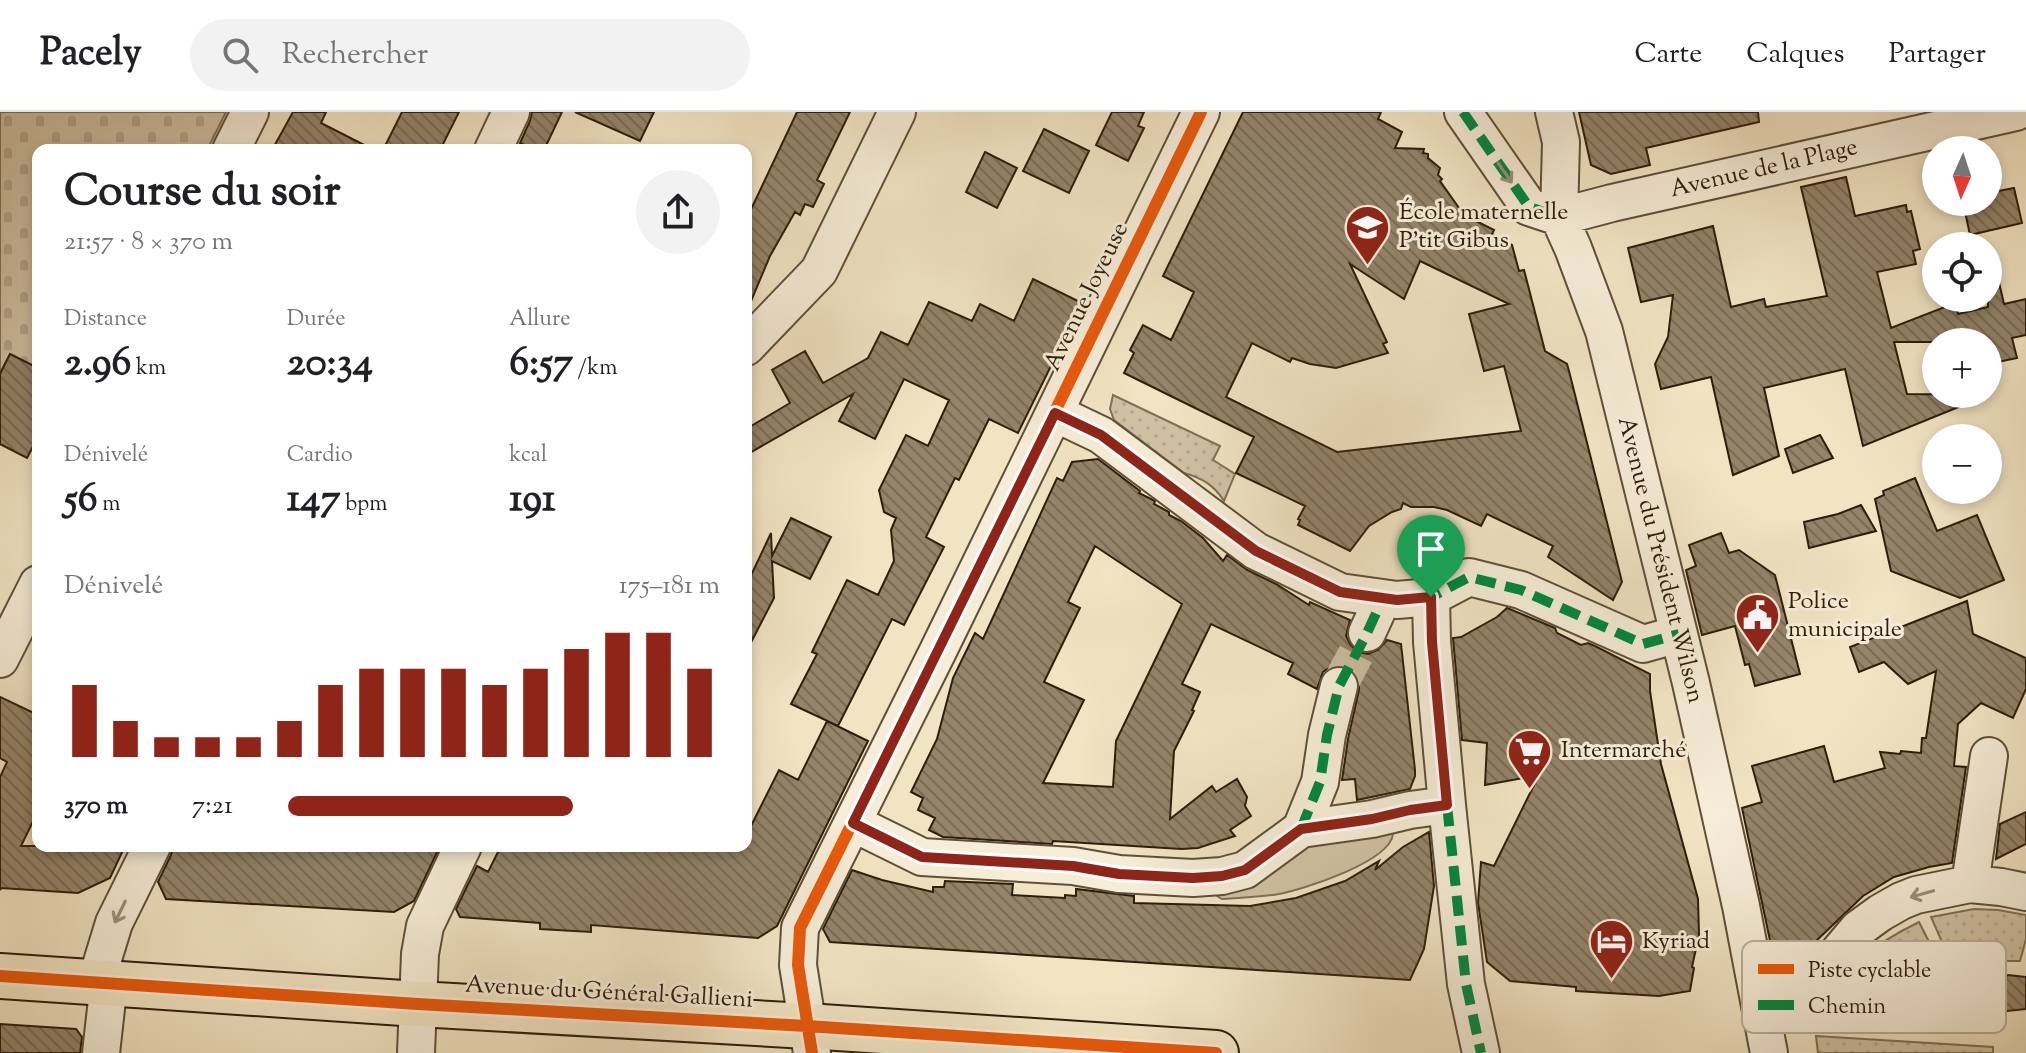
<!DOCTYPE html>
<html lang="fr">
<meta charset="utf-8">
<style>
body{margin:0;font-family:"Sorts Mill Goudy",serif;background:#f2f2f2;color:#202124;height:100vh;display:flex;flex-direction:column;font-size:30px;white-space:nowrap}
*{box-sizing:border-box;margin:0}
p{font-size:26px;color:#757577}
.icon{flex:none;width:44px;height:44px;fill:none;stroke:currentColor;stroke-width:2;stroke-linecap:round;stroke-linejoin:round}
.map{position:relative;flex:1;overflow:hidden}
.drawer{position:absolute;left:32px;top:32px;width:720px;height:708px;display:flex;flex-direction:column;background:#fff;border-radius:16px;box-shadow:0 4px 12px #0003}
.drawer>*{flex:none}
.needle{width:52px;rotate:183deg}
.tools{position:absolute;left:1922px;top:24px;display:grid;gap:16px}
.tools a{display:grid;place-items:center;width:80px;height:80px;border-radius:50%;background:#fff;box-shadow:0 4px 12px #0003;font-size:40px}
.pin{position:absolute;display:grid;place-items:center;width:68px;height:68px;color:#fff;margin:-82px -34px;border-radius:50% 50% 50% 0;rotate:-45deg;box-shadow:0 0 8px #0007}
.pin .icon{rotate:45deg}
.round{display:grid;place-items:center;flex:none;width:84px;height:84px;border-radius:42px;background:#f2f2f2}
.head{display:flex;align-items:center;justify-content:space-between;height:136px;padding:0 32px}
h1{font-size:44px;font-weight:700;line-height:60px}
.metrics{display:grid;grid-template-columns:repeat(3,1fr);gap:12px;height:136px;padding:8px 32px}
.metrics div{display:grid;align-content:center}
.metrics b{font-size:40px;font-weight:700}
.metrics small{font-size:22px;font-weight:400}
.metrics p{font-size:22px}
.chart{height:224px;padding:16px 32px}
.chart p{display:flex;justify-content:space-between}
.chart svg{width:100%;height:144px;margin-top:8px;stroke:#8f2418;stroke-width:6}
ul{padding:0 32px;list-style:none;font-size:26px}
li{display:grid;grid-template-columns:128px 96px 1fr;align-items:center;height:60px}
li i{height:20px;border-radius:10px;background:#8f2418}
header{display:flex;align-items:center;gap:48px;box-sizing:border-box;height:112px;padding:0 40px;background:#fff;border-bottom:2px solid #e0e0e0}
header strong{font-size:38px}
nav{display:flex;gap:44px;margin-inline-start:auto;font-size:28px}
.search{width:560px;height:72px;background:#f2f2f2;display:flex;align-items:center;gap:20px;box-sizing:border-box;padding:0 28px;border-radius:44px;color:#757577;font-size:30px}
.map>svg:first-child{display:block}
</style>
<header>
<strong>Pacely</strong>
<div class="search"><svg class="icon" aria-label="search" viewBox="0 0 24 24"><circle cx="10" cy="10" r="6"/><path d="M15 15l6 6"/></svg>Rechercher</div>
<nav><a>Carte</a><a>Calques</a><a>Partager</a></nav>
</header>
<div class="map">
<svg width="2026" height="941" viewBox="0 0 2026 941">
<defs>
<pattern id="cemetery-stones" width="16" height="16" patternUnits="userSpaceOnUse" patternTransform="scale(2)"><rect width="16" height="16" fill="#d0c2a4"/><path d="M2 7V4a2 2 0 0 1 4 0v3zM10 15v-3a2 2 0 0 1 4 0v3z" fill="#b3a68c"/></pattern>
<pattern id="park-dots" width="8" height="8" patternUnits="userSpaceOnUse" patternTransform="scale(2)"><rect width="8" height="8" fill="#d0c2a4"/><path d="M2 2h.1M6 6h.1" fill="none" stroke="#b3a68c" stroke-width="1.8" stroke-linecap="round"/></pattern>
<pattern id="building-back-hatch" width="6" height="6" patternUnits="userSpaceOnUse" patternTransform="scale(2)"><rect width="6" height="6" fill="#93846a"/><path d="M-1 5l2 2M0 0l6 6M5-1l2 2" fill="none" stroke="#786b55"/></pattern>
</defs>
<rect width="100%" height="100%" fill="#f1e4c3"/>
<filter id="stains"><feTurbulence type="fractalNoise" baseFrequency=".0025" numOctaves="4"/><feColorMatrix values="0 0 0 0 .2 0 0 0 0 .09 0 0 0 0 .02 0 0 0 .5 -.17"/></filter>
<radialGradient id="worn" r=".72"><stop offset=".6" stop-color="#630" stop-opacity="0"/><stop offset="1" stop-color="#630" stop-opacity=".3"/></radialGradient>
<path fill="#d0c2a4" stroke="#7f7057" stroke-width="2" d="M1390 718 1393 722C1390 750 1304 777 1279 782 1261 785 1241 786 1222 787L1217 784V782L1297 735Z"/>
<path fill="url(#cemetery-stones)" stroke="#7f7057" stroke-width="2" d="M0 0H226L207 38H38V256L10 242 0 261Z"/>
<path fill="url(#park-dots)" stroke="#7f7057" stroke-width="2" d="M1113 283 1220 334 1213 348 1235 362 1224 389C1214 373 1202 366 1184 361L1114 308 1110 297Z
M1974 797 1998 798 2026 803V827L2020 849H2007L2000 851 1964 880 1931 805Z
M1919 810 1956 883 1955 891 1935 906 1824 890C1845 853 1882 828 1919 810Z
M1816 924 1993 935V941H1818Z"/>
<path fill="url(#building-back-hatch)" stroke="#2e1d0a" stroke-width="2" fill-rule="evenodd" d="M293 0H326L321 11 374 38H272Z
M402 0H459L440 38H383Z
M532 0H562L544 38H533L520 31 530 9Z
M575 0H654L640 29Z
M797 0H850L817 68 824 72 813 95 805 92 800 103 795 100 770 144 746 201V108Z
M1112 0H1144L1138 14 1144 16 1128 49 1096 33Z
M1243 0H1381L1378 7 1402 20 1395 36 1424 37 1423 41 1428 42V46L1440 56 1438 63 1442 67 1440 69 1464 103 1494 118 1492 122 1512 133 1519 159 1524 158 1545 239 1567 252 1569 259 1622 470 1613 488 1548 445 1553 434 1487 402 1481 414 1447 398 1434 395H1411L1403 391 1401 397 1392 400 1369 414 1350 439 1298 413 1300 408 1298 407 1305 394 1236 361 1254 325 1124 261 1134 241 1130 238 1143 213 1171 228 1194 180 1163 164ZM1420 149 1509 192 1469 202 1484 259 1504 254 1521 319 1337 340 1226 285 1252 231 1290 250 1292 246 1310 252 1336 256 1388 241 1383 232 1387 230 1350 152 1404 187Z
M1579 0H1758L1759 10 1646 36 1650 53 1611 62 1591 53Z
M1044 17 1089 39 1069 81 1023 59Z
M985 40 1017 56 997 96 966 80Z
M1846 65 1855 104 1906 93 1907 100 1911 99 1920 137 1913 139 1916 152 1877 160 1891 216 1955 191 1958 202 1988 195V167L1998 166 2004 192 2026 187V223L2012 226 2017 246 1988 252V230H1894L1907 282 1988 283 1863 334 1845 257 1764 276 1779 344 1733 363 1711 265 1661 277 1655 252 1668 225 1673 183 1641 190 1628 136 1713 114 1731 195 1764 187 1766 195 1827 184 1801 75Z
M2014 76 2022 111 1970 123 1963 90H1988V81Z
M1033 167 1082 191 1018 321 989 307 959 368 955 366 926 425 944 435 904 513 892 507 838 614 791 592 817 542 812 540 847 468 878 483 894 449 891 418 896 406 884 400 879 378 906 323 928 334 949 288 904 267 875 327 839 309 853 282 746 343V317L790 291 772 258 805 239 823 271 868 246 881 220 908 233 929 190 972 209 980 192 1014 209Z
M10 242 38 256V325L27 346 0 332V262Z
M1820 323 1833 346 1793 361 1785 337Z
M1098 347 1140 379 1139 381 1155 389 1154 392 1169 400V403L1181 409 1203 426 1223 449 1227 443 1247 458 1276 472 1309 493 1310 490 1350 508 1346 524 1350 532 1358 540 1368 542 1378 538 1387 528 1401 532 1415 658V664L1410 677 1357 688 1355 667 1342 668 1348 627 1359 578V567L1353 558 1343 554H1332L1323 560 1317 577 1288 562 1293 551 1211 512 1182 572 1200 580 1192 598 1194 599 1174 639 1170 707 1212 674 1216 680 1237 667 1247 685 1245 694 1251 704 1230 718 1235 724 1198 736 1181 737 1053 729 1052 732 943 725 929 718 935 706 918 698 923 686 911 680 937 627 953 566 975 521 983 527 1057 366 1063 369 1072 350ZM1095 434 1182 492 1116 629 1113 675 1043 671 1084 588 1044 570 1080 496 1068 490Z
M1915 366 1937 419 1977 403 2004 468 1960 486 1891 459 1875 387 1884 383 1883 379Z
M1861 393 1876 419 1809 436 1804 410 1838 402Z
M791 406 831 425 810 467 772 449 774 486 746 540V474L771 421 772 444Z
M1721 421 1729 441 1739 438 1775 463 1800 562 1755 574 1749 552 1745 553 1735 514 1702 523 1686 458 1696 454 1689 433Z
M1967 489 1973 522 2026 546V577L2013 606 1981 591 1958 612 1954 654 1966 655 1952 751 1929 755 1894 765 1863 784 1813 832 1780 876 1742 696 1762 690 1752 654 1824 634 1834 670 1885 656 1880 640 1900 642 1901 639 1921 641 1922 626H1926L1936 559 1908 572 1884 550 1859 560 1850 535Z
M1507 496 1555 516 1557 521 1581 533 1588 531 1595 534 1650 562V579L1661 652 1698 787 1699 823 1692 855 1694 856 1690 879 1659 884 1576 879V875L1510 869 1487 850 1478 791 1481 750 1494 754 1539 663 1485 673 1487 631 1462 628 1453 526 1461 525 1497 505Z
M0 585 38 603V699L21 734H125L110 766 78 781 1 776 0 778V665L7 650 0 646Z
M827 609 868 629 777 814 758 826 591 813V820L540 817V811L460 805 456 797 477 754 488 760 501 734H746V724L779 658 798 668Z
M2026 700V732L1996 747 2000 712Z
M1429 720 1434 774 1424 837 1410 868 830 830 823 817 852 758 882 768 933 780V775H944L945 769 1013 772 1012 783 1065 786V783L1076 784V777L1134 784V791L1250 794 1296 786 1345 769 1379 749 1375 758 1403 735Z
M173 734H440L414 789 394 800 166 787 158 770 171 743Z
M2008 863 2026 865V897L2007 899 1997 892 1995 886V875L1998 870Z
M0 912 76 917 82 925 80 941H0Z"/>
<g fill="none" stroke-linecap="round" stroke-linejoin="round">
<path stroke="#cabc9e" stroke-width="36" stroke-dasharray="36 18" stroke-linecap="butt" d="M1339 574 1367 521"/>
<defs>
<path id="minor" d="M1463 0 1529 95 1559 105
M1554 0 1561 30 1559 105 1573 136 1604 219 1691 571 1741 794 1769 941
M231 38 250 0
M493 38 511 0
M1559 105 1612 91 2016 0
M746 235 819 159 897 0
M1055 301 1101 323 1256 439 1340 480 1397 488 1431 485 1469 465 1521 478 1643 532 1679 522
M1431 485 1432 530 1447 693 1466 872 1481 941
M1367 521 1383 486
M0 547 38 472
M853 711 922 745 1073 754 1119 762 1193 766 1222 764 1245 758 1301 717 1372 707 1410 698 1447 693
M1301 717 1320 670 1327 623 1339 574
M1970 772 1989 644
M96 870 114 811 152 734
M1764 909 1793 894 1858 817 1880 801 1901 789 1916 783 1970 772 2001 775 2026 780
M101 941 109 870
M416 941 420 842 425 814 463 734
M812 941 798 853 800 816 938 539 1201 0"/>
<path id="major" d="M0 864 418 892 807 914 1216 941"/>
</defs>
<use href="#minor" stroke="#5f4f38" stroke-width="40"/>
<use href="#major" stroke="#2e1d0a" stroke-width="48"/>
<use href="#minor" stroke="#f6edd8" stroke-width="36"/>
<use href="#major" stroke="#f1e4c3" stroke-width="44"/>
<path stroke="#00873e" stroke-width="10" stroke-dasharray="20 10" stroke-linecap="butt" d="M1463 0 1529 95 1559 105
M1055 301 1101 323 1256 439 1340 480 1397 488 1431 485 1469 465 1521 478 1643 532 1679 522
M1431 485 1432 530 1447 693 1466 872 1481 941
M853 711 922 745 1073 754 1119 762 1193 766 1222 764 1245 758 1301 717 1372 707 1410 698 1447 693
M1301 717 1320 670 1327 623 1339 574 1367 521 1383 486"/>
<defs>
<path id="cycleway" d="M0 864 418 892 807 914 1216 941
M812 941 798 853 800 816 938 539 1201 0"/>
</defs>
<use href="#cycleway" stroke="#f6edd8" stroke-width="17"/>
<use href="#cycleway" stroke="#e8590c" stroke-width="12"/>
</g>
<defs><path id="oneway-shaft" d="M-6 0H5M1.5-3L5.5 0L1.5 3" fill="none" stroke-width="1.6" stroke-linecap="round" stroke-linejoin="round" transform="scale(2)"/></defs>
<g stroke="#9c8f7b">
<use href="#oneway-shaft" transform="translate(1505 61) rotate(55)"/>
<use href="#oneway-shaft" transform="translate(1922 782) rotate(164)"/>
<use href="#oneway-shaft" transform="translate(120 800) rotate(116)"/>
</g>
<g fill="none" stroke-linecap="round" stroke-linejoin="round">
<defs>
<path id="route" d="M1055 301 1101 323 1256 439 1340 480 1397 488 1431 485 1432 530 1447 693 1410 698 1372 707 1301 717 1245 758 1222 764 1193 766 1119 762 1073 754 922 745 853 711Z"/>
</defs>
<use href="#route" stroke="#fff" stroke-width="16"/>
<use href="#route" stroke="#8f2418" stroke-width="10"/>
</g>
<defs>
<symbol id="school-pin" viewBox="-11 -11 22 30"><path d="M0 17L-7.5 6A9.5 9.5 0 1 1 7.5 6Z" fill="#8f2418" stroke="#f6edd8"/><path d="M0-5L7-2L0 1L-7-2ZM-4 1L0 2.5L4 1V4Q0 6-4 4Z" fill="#fff"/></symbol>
<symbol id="civic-pin" viewBox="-11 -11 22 30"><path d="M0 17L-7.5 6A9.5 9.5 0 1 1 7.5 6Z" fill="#8f2418" stroke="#f6edd8"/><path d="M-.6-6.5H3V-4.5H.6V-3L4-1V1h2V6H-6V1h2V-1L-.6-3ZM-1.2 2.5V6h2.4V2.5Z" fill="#fff"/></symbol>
<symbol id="supermarket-pin" viewBox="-11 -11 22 30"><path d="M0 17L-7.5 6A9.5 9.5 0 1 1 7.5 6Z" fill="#8f2418" stroke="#f6edd8"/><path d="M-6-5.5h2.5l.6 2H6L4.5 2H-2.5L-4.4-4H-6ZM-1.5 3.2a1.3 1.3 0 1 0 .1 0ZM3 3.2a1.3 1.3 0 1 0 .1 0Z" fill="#fff"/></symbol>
<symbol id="hotel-pin" viewBox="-11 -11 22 30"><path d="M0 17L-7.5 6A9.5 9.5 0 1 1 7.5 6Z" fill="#8f2418" stroke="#f6edd8"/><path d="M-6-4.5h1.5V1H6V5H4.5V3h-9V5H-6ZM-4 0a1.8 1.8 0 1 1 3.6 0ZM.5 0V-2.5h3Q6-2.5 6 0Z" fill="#fff"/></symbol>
</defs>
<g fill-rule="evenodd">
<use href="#school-pin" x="1342" y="90" width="51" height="69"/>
<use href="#civic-pin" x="1732" y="478" width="51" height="69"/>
<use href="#supermarket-pin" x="1504" y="614" width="51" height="69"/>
<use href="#hotel-pin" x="1586" y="804" width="51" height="69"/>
</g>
<g text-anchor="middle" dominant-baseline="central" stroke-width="6" stroke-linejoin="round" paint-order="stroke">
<g font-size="24" fill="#2e1d0a" stroke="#f6edd8">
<text transform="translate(1764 57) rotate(-13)">Avenue de la Plage</text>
<text transform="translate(1087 185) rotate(-64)">Avenue Joyeuse</text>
<text transform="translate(1660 448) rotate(76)">Avenue du Président Wilson</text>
<text transform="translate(609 881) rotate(3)">Avenue du Général Gallieni</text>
</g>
<g font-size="24" fill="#2e1d0a" stroke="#f6edd8" text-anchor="start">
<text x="1399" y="101">École maternelle<tspan x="1399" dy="28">P'tit Gibus</tspan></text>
<text x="1788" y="490">Police<tspan x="1788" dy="28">municipale</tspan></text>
<text x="1561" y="639">Intermarché</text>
<text x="1642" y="830">Kyriad</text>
</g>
</g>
<rect x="1742" y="829" width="264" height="92" rx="12" fill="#f6edd8" stroke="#baaf9a" stroke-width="2"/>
<rect x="1758" y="852" width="36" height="10" fill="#e8590c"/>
<rect x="1758" y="888" width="36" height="10" fill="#00873e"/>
<g font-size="22" fill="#2e1d0a">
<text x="1808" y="865">Piste cyclable</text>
<text x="1808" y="901">Chemin</text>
</g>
<rect width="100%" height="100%" filter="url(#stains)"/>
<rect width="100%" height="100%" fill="url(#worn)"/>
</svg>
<div class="tools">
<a><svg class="needle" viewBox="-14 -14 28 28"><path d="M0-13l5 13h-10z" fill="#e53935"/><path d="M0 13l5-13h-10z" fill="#757577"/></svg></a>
<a><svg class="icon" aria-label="locate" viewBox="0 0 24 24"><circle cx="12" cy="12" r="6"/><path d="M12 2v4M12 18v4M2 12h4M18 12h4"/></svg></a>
<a>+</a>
<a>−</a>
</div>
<div class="pin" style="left:1431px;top:485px;background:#1e9e55"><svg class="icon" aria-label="arrive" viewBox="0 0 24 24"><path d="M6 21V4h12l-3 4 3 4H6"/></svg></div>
<section class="drawer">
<div class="head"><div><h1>Course du soir</h1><p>21:57 · 8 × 370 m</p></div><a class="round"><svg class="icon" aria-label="share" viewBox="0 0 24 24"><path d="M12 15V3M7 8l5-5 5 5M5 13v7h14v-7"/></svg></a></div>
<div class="metrics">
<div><p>Distance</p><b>2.96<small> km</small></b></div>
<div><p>Durée</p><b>20:34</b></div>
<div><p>Allure</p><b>6:57<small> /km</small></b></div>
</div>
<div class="metrics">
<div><p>Dénivelé</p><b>56<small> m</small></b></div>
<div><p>Cardio</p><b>147<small> bpm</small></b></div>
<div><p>kcal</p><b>191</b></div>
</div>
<div class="chart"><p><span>Dénivelé</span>175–181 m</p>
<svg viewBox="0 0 160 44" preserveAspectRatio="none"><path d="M5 44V22M15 44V33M25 44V38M35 44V38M45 44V38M55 44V33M65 44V22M75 44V17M85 44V17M95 44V17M105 44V22M115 44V17M125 44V11M135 44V6M145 44V6M155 44V17"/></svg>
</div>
<ul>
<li><b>370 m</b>7:21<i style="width:66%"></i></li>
</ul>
</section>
</div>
